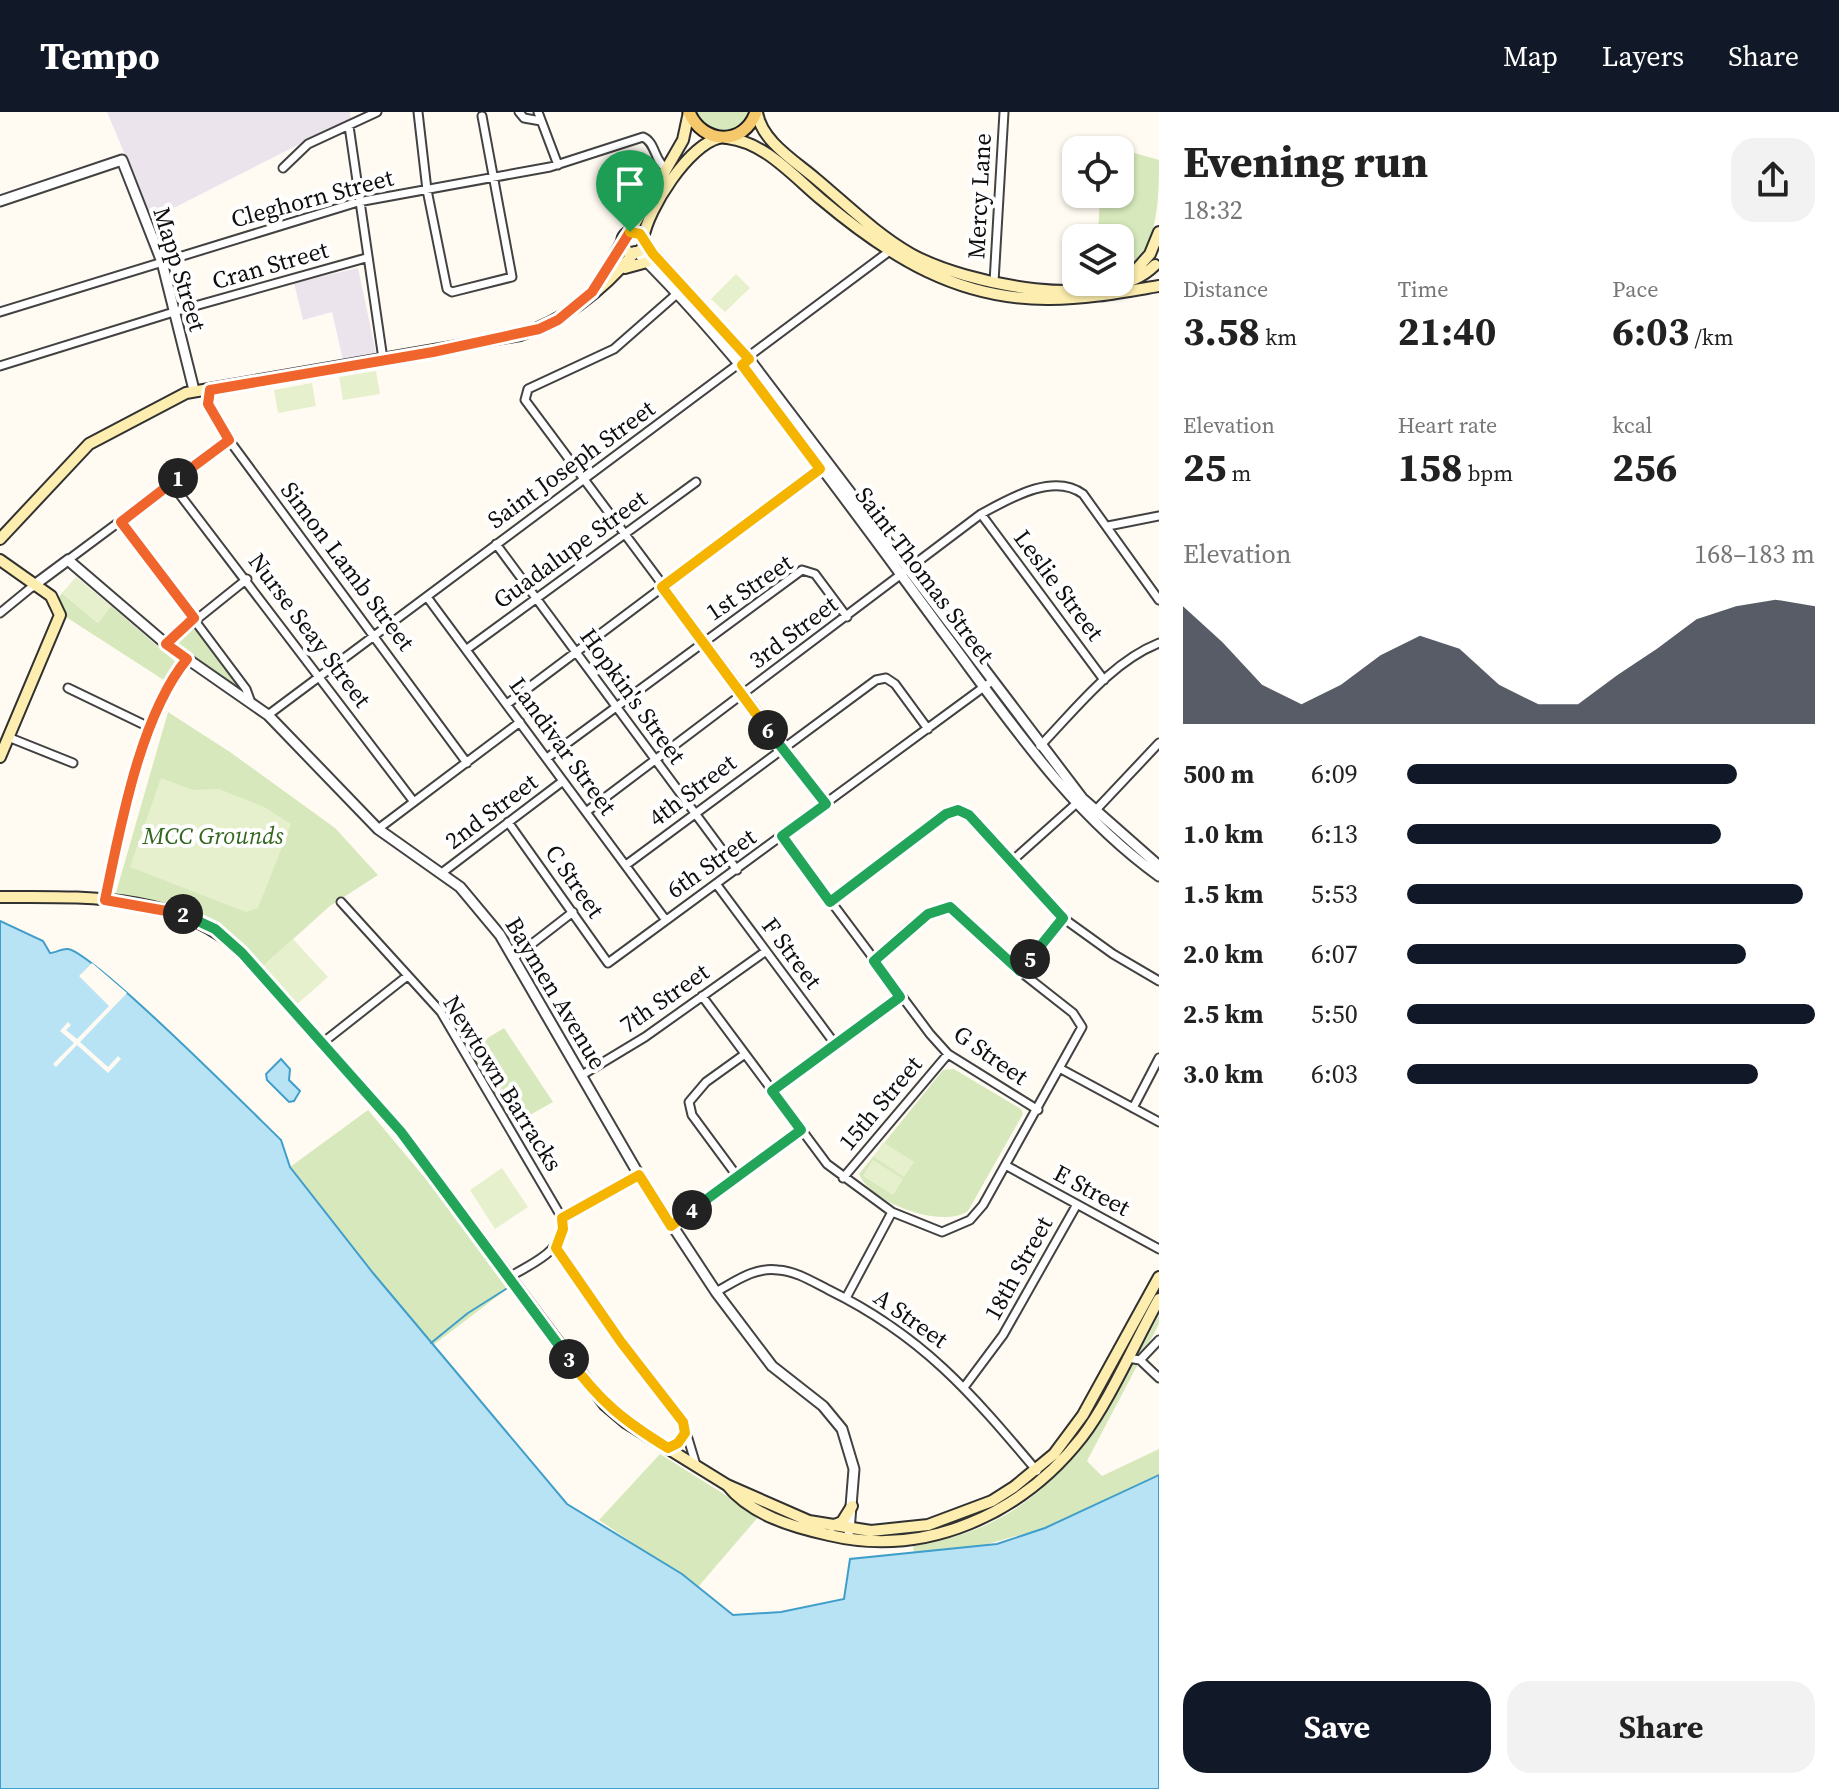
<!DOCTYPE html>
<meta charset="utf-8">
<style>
body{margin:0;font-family:"Source Serif 4",serif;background:#f2f2f2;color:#222;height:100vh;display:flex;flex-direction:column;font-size:30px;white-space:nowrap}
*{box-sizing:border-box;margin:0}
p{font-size:26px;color:#767676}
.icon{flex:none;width:44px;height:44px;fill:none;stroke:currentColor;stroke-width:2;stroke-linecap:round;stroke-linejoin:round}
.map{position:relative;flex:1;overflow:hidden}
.side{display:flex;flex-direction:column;background:#fff;width:680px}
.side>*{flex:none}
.buttons{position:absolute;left:1062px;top:24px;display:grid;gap:16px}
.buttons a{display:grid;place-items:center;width:72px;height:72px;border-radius:16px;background:#fff;box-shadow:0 2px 6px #0004;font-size:40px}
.pin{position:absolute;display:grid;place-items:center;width:68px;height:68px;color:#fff;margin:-82px -34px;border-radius:50% 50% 50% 0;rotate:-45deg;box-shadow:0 0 8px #0007}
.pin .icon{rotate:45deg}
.km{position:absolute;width:40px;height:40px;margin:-20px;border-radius:50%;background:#222;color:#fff;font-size:22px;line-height:40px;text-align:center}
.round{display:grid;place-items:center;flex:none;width:84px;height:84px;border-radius:24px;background:#f2f2f2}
.summary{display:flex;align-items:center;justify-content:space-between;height:136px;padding:0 24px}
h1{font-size:44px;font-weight:700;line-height:60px}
.figures{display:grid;grid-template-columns:repeat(3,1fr);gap:12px;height:136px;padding:8px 24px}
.figures div{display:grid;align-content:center}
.figures b{font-size:40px;font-weight:700}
.figures small{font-size:22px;font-weight:400}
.figures p{font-size:22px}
.chart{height:224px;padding:16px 24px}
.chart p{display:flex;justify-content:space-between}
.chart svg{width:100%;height:144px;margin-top:8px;fill:#111827;opacity:.7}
.cta{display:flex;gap:16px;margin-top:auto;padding:16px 24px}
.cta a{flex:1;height:92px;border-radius:24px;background:#111827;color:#fff;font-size:32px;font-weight:700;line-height:92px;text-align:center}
.cta a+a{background:#f2f2f2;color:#222}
ul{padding:0 24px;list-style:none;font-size:26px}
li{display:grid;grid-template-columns:128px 96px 1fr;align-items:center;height:60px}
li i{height:20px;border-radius:10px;background:#111827}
header{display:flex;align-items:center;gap:48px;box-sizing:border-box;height:112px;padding:0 40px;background:#111827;color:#fff}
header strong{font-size:38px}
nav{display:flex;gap:44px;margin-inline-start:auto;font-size:28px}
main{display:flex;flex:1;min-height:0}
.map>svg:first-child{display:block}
</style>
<header>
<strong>Tempo</strong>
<nav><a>Map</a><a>Layers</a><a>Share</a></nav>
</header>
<main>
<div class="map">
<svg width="1159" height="1677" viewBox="0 0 1159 1677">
<rect width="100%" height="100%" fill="#fffbf2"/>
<path fill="#ece4ed" d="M107 0H350L351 10 337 13 152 107Z
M358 156 376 241 343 248 332 200 303 208 294 171Z"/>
<path fill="#d7e9bc" d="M695 0H752L735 19C717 21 704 18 695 0Z
M1103 32 1159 48C1159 88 1159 141 1120 163V126H1098L1100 82H1120V38H1103Z
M62 481 98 511 111 494 178 552 173 574 52 496Z
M189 510 247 581 246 582 169 528Z
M168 600 230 640 335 716 378 763 330 794 263 854C208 794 192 796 115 784Z
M504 916 553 990 512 1013 468 938Z
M954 957 1021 997 1023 1002 968 1099C940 1118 869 1089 859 1062L943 958Z
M368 998 451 1097 507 1177 432 1234 290 1055Z
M1159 1203V1212L1087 1349 1102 1364 1159 1337V1363L1045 1416 970 1437 914 1442 913 1433C1053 1415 1099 1313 1159 1203Z
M660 1342 759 1404 698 1475 599 1408Z"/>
<path fill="#e7f0cd" d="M736 162 750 176 725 200 711 187Z
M376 259 380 282 343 288 339 265Z
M312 271 316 294 278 301 274 278Z
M76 465 111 494 98 511 62 481Z
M161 666 193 678 219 677 264 695 291 712 258 796 246 800 130 755Z
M293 827 328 865 296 893 263 854Z
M883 1030 914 1050 904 1065 874 1045Z
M873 1048 903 1067 893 1083 863 1064Z
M502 1056 528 1095 495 1117 470 1078Z"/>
<path fill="#b8e3f5" stroke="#409eca" stroke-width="2" d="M0 809 43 829 50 841C56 841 62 836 68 837 94 841 251 999 281 1028L290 1055 373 1161 567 1392 682 1462 733 1503 781 1500 844 1487 850 1447 997 1432 1045 1416 1159 1363V1677H0Z
M281 947 290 957 289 968 300 979 294 989 289 990 267 968 266 962Z"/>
<path fill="#fffbf2" d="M92 851 127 881 80 930 108 955 118 944 121 947 108 961 77 933 56 955 53 952 74 931 60 919 68 910 71 913 66 918 77 927 109 894 79 864Z"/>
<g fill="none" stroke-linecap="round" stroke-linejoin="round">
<path stroke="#409eca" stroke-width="2" d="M431 1231 468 1201 506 1177"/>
<defs>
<path id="minor" d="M418 0 427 78 447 177 452 180 512 165 482 4
M519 0 524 6 541 9
M538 0 558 53
M349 14 383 247
M283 56 308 32 377 0
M994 170 1004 0
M679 180 614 237 528 277 525 288 826 692
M0 200 358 90 550 55 643 25C656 30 654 50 667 57
M0 254 177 199 366 146
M210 278 209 296 229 328 467 651
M171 371 414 690
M981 402 1104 568
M121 410 246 577 250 588
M1108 414 1159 404
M496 432 737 758
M68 448 229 328
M427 485 665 807
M0 501 33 474
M166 532 247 467
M467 537 696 370
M68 576 151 616
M507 592 820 357
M268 603 891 138
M8 625 73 651
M1040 634C1075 598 1111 550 1159 531
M547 646 802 458 815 462 847 505
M586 700 981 402C1009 387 1053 360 1083 382L1159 488
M1093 701 1159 631
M508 710 608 851 992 569
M378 717 520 610
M782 724 930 922 948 942 1038 998
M1012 749 1079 689
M626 753 876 568 886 566 895 572 928 617
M443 760 563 669
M717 773 835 932
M105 788C120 715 140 604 187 547
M341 790 441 900 562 1106C564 1140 536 1149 511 1164
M830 790 946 702 958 698 969 703 1063 806 1113 842 1159 869
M515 845 573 800
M1020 859 1063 806
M702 884 827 1052 892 1100 942 1120 970 1108 983 1093 1082 915 1073 901 998 842 950 795C923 795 894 831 874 849
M321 932 406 865
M1061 957 1159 1010
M582 963 645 925 766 839
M772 979 900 885
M1133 996 1159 946
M1007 1054 1159 1137
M737 1064 692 1003 689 990 706 970 745 942
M843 1066 948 942
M562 1106 639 1063
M671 1114 801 1018
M556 1136 621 1230 683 1310 696 1353
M716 1180C736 1169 754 1155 778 1158 796 1159 813 1170 829 1178 923 1224 971 1281 1037 1359
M846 1186 892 1100
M1127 1246 1140 1248 1159 1228
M1140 1248 1159 1266
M965 1274 1003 1223 1076 1094
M668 1336 678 1331 685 1321"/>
<path id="tertiary" d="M0 89 122 48 162 150 194 278
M644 130 749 247 1082 686 1159 754
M637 140C754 256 849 393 947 525 1011 611 1071 701 1159 764
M33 474 68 448 166 532 268 603 378 717 460 775 500 823 639 1063 716 1180 772 1254 823 1294 842 1317 854 1357 849 1419"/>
<path id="secondary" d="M757 0C761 29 795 49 816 67 846 92 876 122 911 142 965 172 1107 202 1155 153
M727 26C765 30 794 65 822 88 890 145 958 188 1050 187 1087 187 1123 180 1159 174
M622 130a11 11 0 1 1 22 0a11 11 0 1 1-22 0Z
M630 120 683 28 689 0
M643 127C648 96 689 33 719 26
M625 156 647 150
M1128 167 1150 142 1159 120
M598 172 622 130
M0 427 89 332 186 281 520 223C565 208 604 177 635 140
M0 448 51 484 60 503 0 645
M0 785C81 785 180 780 242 841L401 1020 605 1293 625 1310 727 1373 809 1409 871 1419 928 1413 992 1389 1014 1375 1054 1342 1083 1303 1159 1165
M727 1373C751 1403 793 1415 829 1423 926 1446 1022 1402 1082 1325 1109 1290 1136 1228 1159 1187
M832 1414 842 1410 852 1394"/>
<path id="primary" d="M689 0C702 32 744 35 756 0"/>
</defs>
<use href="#minor" stroke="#424242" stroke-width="11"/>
<use href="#tertiary" stroke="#424242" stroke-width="13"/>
<use href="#secondary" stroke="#313131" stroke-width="14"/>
<use href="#primary" stroke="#202020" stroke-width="15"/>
<use href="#minor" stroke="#fff" stroke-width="7"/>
<use href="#tertiary" stroke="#fff" stroke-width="9"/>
<use href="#secondary" stroke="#fdeeaf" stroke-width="10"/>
<use href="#primary" stroke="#f5c86c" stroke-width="11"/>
</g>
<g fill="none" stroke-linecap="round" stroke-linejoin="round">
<defs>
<path id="split-1" d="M178 366 229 328 208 292 210 278 433 240 539 217 558 208 592 180 630 120"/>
<path id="split-2" d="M178 366 121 410 194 506 166 532 187 547C140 604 120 716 105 788L183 802"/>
<path id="split-3" d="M183 802 215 817 242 841 401 1020 569 1247"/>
<path id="split-4" d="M569 1247C599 1289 624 1309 668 1336L678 1331 685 1321 683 1310 621 1230 556 1136 563 1117 562 1106 639 1063 671 1114 692 1098"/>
<path id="split-5" d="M692 1098 801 1018 772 979 900 885 874 849 928 802 950 795 1020 859 1030 847"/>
<path id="split-6" d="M768 618 826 692 782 724 830 790 946 702 958 698 969 703 1063 806 1030 847"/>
<path id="split-7" d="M630 120 640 122 653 142 749 247 742 253 820 357 662 475 768 618"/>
</defs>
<use href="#split-1" stroke="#fff" stroke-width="16"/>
<use href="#split-2" stroke="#fff" stroke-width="16"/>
<use href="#split-3" stroke="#fff" stroke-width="16"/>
<use href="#split-4" stroke="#fff" stroke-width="16"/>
<use href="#split-5" stroke="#fff" stroke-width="16"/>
<use href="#split-6" stroke="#fff" stroke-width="16"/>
<use href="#split-7" stroke="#fff" stroke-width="16"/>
<use href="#split-1" stroke="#f0652b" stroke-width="10"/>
<use href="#split-2" stroke="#f0652b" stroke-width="10"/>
<use href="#split-3" stroke="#22a559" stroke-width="10"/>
<use href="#split-4" stroke="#f5b400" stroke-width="10"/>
<use href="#split-5" stroke="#22a559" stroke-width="10"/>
<use href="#split-6" stroke="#22a559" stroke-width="10"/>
<use href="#split-7" stroke="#f5b400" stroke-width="10"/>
</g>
<g text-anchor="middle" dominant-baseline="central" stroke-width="8" stroke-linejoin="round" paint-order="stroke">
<g font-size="24" fill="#0f0f0f" stroke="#fff">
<text transform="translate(979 84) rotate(-87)">Mercy Lane</text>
<text transform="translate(312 86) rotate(-15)">Cleghorn Street</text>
<text transform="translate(270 153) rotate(-16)">Cran Street</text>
<text transform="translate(180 157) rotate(73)">Mapp Street</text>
<text transform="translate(571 352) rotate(-36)">Saint Joseph Street</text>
<text transform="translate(570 437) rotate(-36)">Guadalupe Street</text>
<text transform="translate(348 454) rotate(53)">Simon Lamb Street</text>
<text transform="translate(925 463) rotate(53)">Saint Thomas Street</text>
<text transform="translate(1059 473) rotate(53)">Leslie Street</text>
<text transform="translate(749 475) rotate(-34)">1st Street</text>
<text transform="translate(310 518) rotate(53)">Nurse Seay Street</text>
<text transform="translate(793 520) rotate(-37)">3rd Street</text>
<text transform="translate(633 584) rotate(54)">Hopkin's Street</text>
<text transform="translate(563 634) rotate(54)">Landivar Street</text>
<text transform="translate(692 678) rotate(-37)">4th Street</text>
<text transform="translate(491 699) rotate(-37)">2nd Street</text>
<text transform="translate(711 751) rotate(-35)">6th Street</text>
<text transform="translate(575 769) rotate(55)">C Street</text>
<text transform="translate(792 841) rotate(53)">F Street</text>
<text transform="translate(556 881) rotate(59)">Baymen Avenue</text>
<text transform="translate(664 886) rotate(-35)">7th Street</text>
<text transform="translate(991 943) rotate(35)">G Street</text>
<text transform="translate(503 971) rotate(58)">Newtown Barracks</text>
<text transform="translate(880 991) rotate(-50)">15th Street</text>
<text transform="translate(1092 1078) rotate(28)">E Street</text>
<text transform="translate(1018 1156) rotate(-61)">18th Street</text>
<text transform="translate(911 1206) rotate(35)">A Street</text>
</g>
<g font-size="24" font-style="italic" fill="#356620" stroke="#fff">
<text x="213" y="723">MCC Grounds</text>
</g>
</g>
</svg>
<div class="buttons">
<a><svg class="icon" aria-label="locate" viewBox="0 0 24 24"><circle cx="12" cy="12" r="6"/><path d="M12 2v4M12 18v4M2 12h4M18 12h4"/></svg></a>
<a><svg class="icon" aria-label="layers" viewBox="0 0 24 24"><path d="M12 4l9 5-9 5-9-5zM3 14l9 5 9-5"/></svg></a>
</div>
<div class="pin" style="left:630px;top:120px;background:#1e9e55"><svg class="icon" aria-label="arrive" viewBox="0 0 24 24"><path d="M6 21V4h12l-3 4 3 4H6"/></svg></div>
<b class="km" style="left:178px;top:366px">1</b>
<b class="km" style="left:183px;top:802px">2</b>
<b class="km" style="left:569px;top:1247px">3</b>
<b class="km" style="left:692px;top:1098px">4</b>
<b class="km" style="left:1030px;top:847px">5</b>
<b class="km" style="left:768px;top:618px">6</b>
</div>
<section class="side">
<div class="summary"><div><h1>Evening run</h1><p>18:32</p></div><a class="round"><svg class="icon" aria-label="share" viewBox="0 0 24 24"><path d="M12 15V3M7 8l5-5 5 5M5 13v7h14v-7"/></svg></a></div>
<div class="figures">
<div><p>Distance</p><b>3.58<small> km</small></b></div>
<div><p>Time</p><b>21:40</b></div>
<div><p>Pace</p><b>6:03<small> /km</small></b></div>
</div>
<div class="figures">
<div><p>Elevation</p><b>25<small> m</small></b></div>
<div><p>Heart rate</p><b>158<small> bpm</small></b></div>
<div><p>kcal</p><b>256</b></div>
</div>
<div class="chart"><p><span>Elevation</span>168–183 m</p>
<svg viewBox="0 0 160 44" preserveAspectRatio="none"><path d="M0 44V8L10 19L20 32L30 38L40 32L50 23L60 17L70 21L80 32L90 38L100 38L110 29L120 21L130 12L140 8L150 6L160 8V44z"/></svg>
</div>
<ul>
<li><b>500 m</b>6:09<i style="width:81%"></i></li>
<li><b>1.0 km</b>6:13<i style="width:77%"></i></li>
<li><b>1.5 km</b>5:53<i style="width:97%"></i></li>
<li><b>2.0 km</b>6:07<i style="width:83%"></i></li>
<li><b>2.5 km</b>5:50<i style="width:100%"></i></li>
<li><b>3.0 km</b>6:03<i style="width:86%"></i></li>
</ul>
<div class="cta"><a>Save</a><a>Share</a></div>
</section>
</main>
